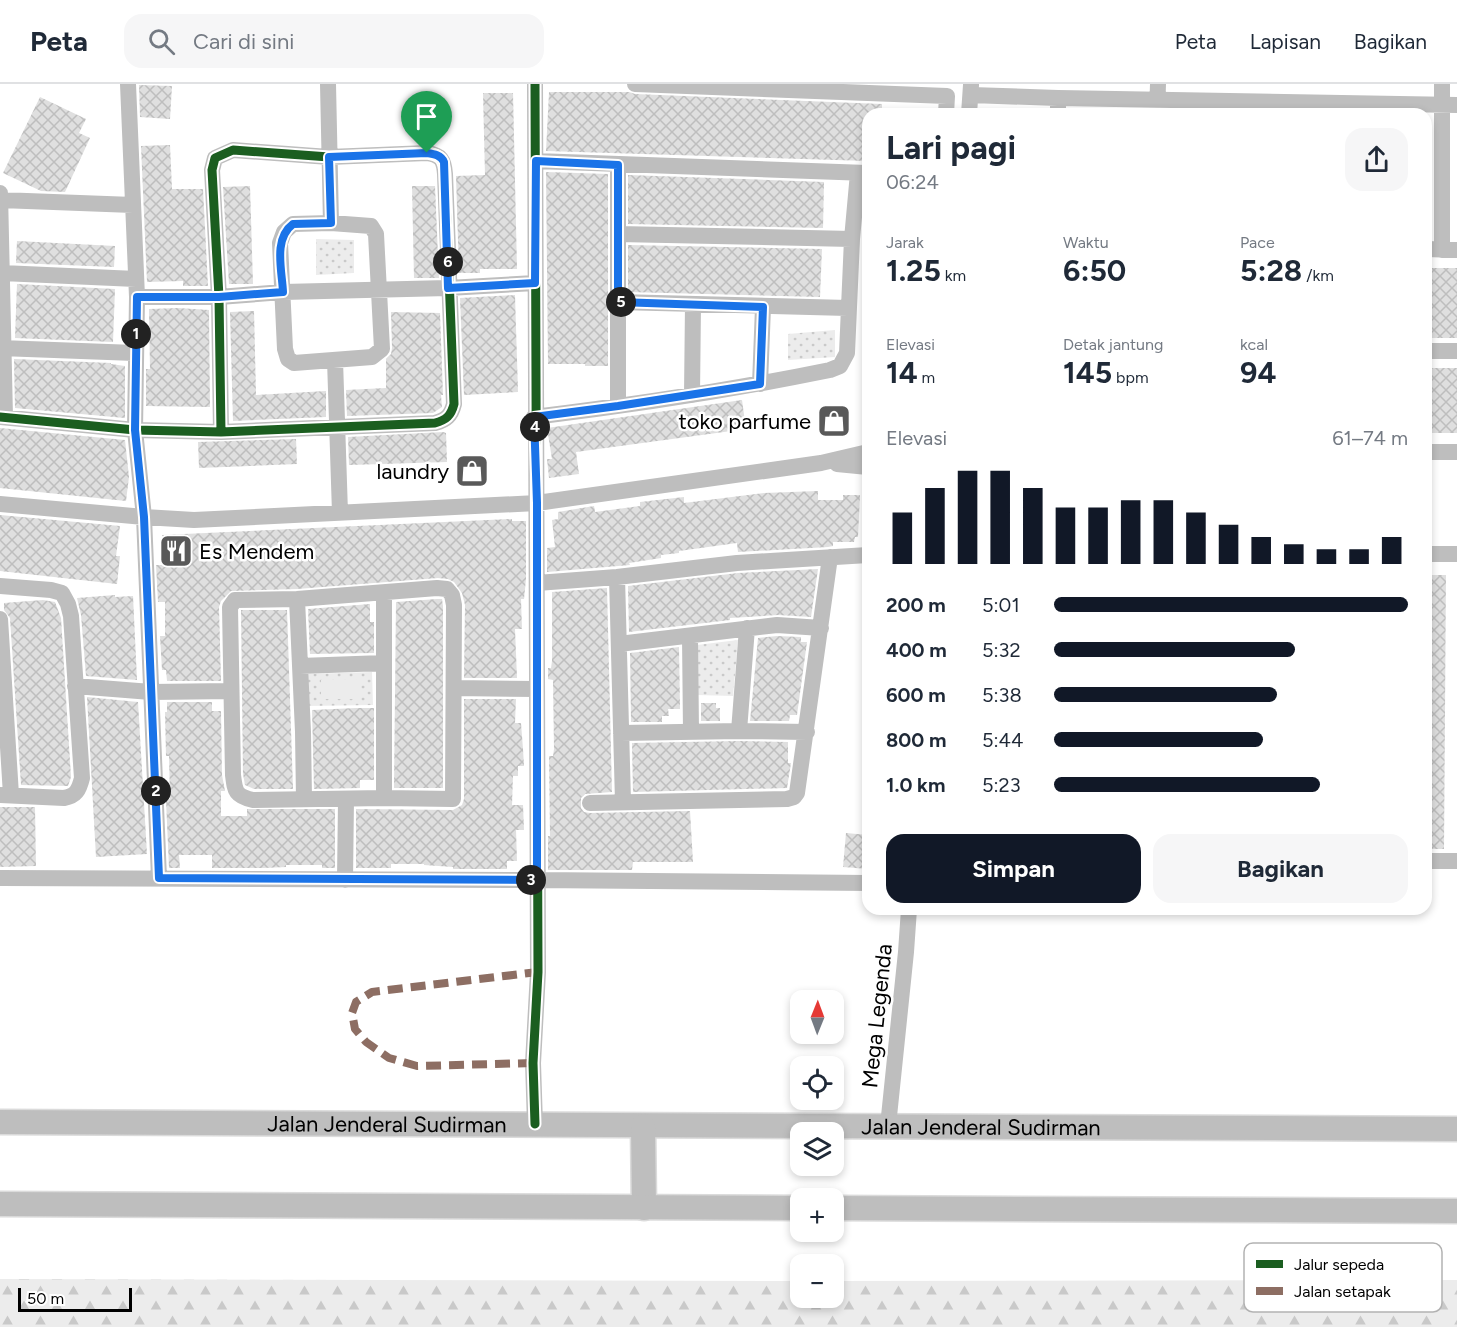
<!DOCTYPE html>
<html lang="id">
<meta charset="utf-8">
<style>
body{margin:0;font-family:Figtree,sans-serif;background:#f6f6f7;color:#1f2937;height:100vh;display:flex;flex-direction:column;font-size:22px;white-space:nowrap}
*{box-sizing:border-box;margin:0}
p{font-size:20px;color:#747a83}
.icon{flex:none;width:33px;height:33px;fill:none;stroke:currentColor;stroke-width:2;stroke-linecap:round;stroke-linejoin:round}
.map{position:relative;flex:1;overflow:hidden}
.sheet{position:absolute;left:862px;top:24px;width:570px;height:807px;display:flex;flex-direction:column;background:#fff;border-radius:18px;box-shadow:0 3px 9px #0003}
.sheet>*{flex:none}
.needle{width:39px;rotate:1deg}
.buttons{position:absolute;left:790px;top:906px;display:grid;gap:12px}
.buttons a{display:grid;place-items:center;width:54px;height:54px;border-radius:12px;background:#fff;box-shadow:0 3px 9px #0003;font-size:30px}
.scale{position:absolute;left:18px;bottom:15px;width:114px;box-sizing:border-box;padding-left:6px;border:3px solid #000;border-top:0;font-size:16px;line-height:21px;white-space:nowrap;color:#000;-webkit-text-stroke:4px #fff;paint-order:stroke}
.pin{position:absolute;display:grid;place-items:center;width:51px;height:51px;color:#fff;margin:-62px -26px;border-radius:50% 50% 50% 0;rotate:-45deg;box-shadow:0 0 6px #0007}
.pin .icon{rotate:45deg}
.km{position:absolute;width:30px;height:30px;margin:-15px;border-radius:50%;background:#222;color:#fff;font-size:16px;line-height:30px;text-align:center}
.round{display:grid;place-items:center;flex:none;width:63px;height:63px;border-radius:18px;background:#f6f6f7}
.head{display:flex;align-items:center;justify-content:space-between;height:102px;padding:0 24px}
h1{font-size:33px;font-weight:700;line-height:45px}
.metrics{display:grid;grid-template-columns:repeat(3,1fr);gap:9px;height:102px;padding:6px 24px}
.metrics div{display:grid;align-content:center}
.metrics b{font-size:30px;font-weight:700}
.metrics small{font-size:16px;font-weight:400}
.metrics p{font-size:16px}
.chart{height:168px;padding:12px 24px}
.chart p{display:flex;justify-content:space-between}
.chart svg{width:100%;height:108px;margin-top:6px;stroke:#111827;stroke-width:6}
.button{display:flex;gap:12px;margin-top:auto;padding:12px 24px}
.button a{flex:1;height:69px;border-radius:18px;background:#111827;color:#fff;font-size:24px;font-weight:700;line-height:69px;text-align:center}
.button a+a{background:#f6f6f7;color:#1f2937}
ul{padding:0 24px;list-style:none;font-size:20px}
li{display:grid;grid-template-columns:96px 72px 1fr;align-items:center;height:45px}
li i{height:15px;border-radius:8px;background:#111827}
header{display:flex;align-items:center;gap:36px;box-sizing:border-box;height:84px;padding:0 30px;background:#fff;border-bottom:2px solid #e0e1e3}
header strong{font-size:28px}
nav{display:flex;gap:33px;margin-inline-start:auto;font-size:21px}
.search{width:420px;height:54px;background:#f6f6f7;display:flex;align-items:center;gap:15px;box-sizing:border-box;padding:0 21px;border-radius:18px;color:#747a83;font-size:22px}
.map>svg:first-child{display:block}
</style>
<header>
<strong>Peta</strong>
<div class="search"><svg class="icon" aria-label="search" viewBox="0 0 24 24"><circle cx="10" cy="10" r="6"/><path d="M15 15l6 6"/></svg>Cari di sini</div>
<nav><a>Peta</a><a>Lapisan</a><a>Bagikan</a></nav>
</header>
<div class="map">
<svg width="1457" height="1243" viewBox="0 0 1457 1243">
<defs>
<pattern id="forest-firs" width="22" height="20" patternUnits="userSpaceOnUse" patternTransform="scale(1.5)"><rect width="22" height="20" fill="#ececec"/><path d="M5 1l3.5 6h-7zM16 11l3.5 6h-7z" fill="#c9c9c9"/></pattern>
<pattern id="park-dots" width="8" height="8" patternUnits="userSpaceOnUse" patternTransform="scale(1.5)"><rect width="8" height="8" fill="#ececec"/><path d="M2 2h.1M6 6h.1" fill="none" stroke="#c9c9c9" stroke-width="1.8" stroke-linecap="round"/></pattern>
<pattern id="building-cross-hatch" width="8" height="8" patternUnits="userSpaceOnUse" patternTransform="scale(1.5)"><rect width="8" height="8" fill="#dfdfdf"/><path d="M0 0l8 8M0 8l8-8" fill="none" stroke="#bebebe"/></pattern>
</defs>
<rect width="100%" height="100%" fill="#fff"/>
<path fill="url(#forest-firs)" d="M0 1195 801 1197V1214H834V1197L1457 1196V1243H0Z"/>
<path fill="url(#park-dots)" d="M316 155 354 156V189L316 191Z
M835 246V273L788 276V250Z
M738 556 733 612 697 611V561Z
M372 588 373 621 308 622 307 590Z"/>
<path fill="#ececec" d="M360 595 361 615H321V596Z"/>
<path fill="url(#building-cross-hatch)" d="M139 1 172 2 170 35 140 33Z
M549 8H629L635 10 882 20V30H868V77L546 67Z
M483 9H513L517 185H480V189H459L456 92 485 91Z
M40 13 86 35 79 49 90 54 65 108 41 107 3 89Z
M170 61 172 105H203L208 202H183V197L147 198 141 62Z
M546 88 608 90V282H585V280H548Z
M628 91 824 98 823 144 628 140Z
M250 102 253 200H229L223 103Z
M412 102H435L439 194H414Z
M17 157 115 162 114 183 16 179Z
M628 161 822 165 820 213 628 208Z
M1426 184H1457V254H1426Z
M17 200 115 205 113 258 15 254Z
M515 211 518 308 464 311 460 214Z
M178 224 209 226 210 323 146 322V285H150L149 225Z
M254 227 256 311 326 307V333L233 337 230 228Z
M391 228 440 229 443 311H441L442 323 433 329 347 332 346 306 386 304V275L391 270 392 264Z
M14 275 111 279V280L125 282V334L15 324Z
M1426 284H1457V349H1426Z
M742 316 746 345 576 368 579 390 549 394 547 375H552L547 344Z
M0 344 125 356 129 393 126 417 0 404Z
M443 348 446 349 447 378 349 381 348 353Z
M296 355 297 380 199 384 198 358Z
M818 407V416H843V411H860L858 453H855L854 458H833V462L828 463 738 468 737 459 679 467V469L661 471V474L629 479 630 481 547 488V464L555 463 552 436 558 435V428L594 422 595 428 640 422V418L684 413V419L764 409Z
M0 431 120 442 116 472H120L117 500 0 487Z
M512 435V437H526V495L524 515H521L522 545H515L517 594H464L465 521 462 509 454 498 448 495 438 494 297 505 231 507 221 517 219 523 221 597H167L166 586H162L160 552H165V518H158L156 481H164L162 451Z
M818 485 811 533 778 531 730 534V536L629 548 628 502 738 489Z
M1426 491H1446L1444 765H1426Z
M607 504 612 708 585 710 581 714V724L584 728 590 729 690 727 693 778H633L632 786H548V752H550L549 672H553L554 665 553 596 548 595V584H551L552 577V508Z
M115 511V513L133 512 137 596 86 592 81 531 77 514Z
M437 515H442L443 522V704H394L396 518Z
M43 516 55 518 61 534 71 693 68 702 21 701 10 534 4 526V519Z
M370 520V538H374V569L310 570 308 525Z
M241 526H287L293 705H254L245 701 243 690Z
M777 552 801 553V558H807L797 631H790L789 637H750L758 554Z
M679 563 680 625H668L669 632H662V638H631L630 569Z
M87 613 138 618 147 770 96 773Z
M464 615H516L515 639H521L523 665 524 682H518V692H513L512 721H523L524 746H516L517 777H507V785H453V783L424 781V780H391V784H356V725L453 726 462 721 464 715Z
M167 618H212V627H221L222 691 225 707H221V732H247V725H335V784H322V781H286V783L264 784H212V771H179L180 784H169L166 716 170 715 169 672H166L165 628H167Z
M701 619H716V624H720V637H701Z
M356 624H374V696H360V704L314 705 312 626Z
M739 657 788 658V679H791L787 704 633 708 632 659Z
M0 723H35L36 782 0 783Z
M846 749 868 751V785L843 783Z"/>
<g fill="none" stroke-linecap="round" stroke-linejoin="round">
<defs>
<g id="highway">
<path id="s1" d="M0 1038 1457 1045"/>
<path d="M643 1042 644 1124"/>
<path d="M0 1120 801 1124"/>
<path d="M834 1124 1457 1127"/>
</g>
</defs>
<use href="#highway" stroke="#dbdbdb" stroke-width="27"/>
<path stroke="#bebebe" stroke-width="16" d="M128 0 137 213 135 346 144 433 159 794
M328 0 331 139
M535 0 538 888 533 979 535 1040
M635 0 947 12 946 30
M971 11 1058 14 1457 21
M969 30 971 1
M1058 30V14
M1157 30 1158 0
M536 77 867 89
M618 81V322
M0 109 5 333
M0 116 133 121
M331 139 371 142 376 150 382 265 372 273 294 279 288 275 285 265 280 159 284 148 293 140Z
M618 150 852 155
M1426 165 1457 166
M1442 166V0
M2 189 136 195
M137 213H219L283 208 448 204 535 199
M618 218 848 224
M0 264 135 269
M1426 267H1457
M335 276 340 429
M760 300 763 223
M692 311 693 220
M0 333 135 346 221 348 435 339C446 336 451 332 454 320L445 90C444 76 441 71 427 69L329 73 233 66 215 74 212 86 219 213 221 348
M534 333C634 321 732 306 830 286L840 282 847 269 852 155 858 89
M1426 368H1457
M837 380 868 383
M0 420 144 433 194 436 537 419 821 379 868 368
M1426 470H1457
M617 493 623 718
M537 499 617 493 737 479 868 471
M0 502 51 506 62 509 68 520 71 532 82 694C79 706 76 712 64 714L0 711
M437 504 447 505 452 511 454 521 453 715 384 714 253 716C235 712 235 707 233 691L230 523 235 516 297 515Z
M384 510V714
M297 515 303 648 304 715
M0 535 11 711
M690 553 691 648
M619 560 777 541 821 544
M300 582 384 579
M75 602 151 608 231 607
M454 604 537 605
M739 647 747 544
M621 649 739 647 807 648
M590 719 787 715 794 713 797 709 830 473
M1426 777H1457
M0 794 537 796 868 799
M345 796 346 715
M888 1042 906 868 909 825"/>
<use href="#highway" stroke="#bebebe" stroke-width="24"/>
<path stroke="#8d6e63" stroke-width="8" stroke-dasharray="15 8" stroke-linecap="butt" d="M533 979 417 982 389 974 366 958 355 945 352 929 356 918 372 908 538 888"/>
<defs>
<path id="cycleway" d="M535 0 538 888 533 979 535 1040
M0 333 135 346 221 348 435 339C446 336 451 332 454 320L445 90C444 76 441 71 427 69L329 73 233 66 215 74 212 86 219 213 221 348"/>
</defs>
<use href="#cycleway" stroke="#fff" stroke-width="13"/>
<use href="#cycleway" stroke="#1b5e20" stroke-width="9"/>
</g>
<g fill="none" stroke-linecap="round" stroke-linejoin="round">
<defs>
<path id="route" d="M427 69C434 70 441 71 444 78L448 204 535 199 536 77 618 81V218L763 223 760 300 618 322 534 333 537 419V796L159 794 144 433 135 346 137 213H219L283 208C282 186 273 155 293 140L331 139 329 73Z"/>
</defs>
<use href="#route" stroke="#fff" stroke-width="12"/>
<use href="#route" stroke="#1a73e8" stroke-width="8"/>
</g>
<defs>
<symbol id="shop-square" viewBox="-11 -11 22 22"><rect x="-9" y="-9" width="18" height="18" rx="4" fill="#595959" stroke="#fff"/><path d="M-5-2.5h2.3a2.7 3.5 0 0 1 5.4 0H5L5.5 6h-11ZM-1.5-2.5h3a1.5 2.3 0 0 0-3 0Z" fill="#fff"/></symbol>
<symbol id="restaurant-square" viewBox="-11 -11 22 22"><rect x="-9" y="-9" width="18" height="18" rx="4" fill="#595959" stroke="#fff"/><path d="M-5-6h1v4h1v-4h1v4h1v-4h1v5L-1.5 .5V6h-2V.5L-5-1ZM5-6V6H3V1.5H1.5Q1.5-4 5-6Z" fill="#fff"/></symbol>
</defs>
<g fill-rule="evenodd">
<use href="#shop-square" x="815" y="318" width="38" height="38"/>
<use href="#shop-square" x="453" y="368" width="38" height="38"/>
<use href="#restaurant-square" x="157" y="448" width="38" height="38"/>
</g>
<g text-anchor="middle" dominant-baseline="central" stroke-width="5" stroke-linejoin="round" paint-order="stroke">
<g font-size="22" fill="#000" stroke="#fff" text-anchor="end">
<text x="811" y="337">toko parfume</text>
<text x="449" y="387">laundry</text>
<text x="199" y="467" text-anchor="start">Es Mendem</text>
</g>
<g font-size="22" fill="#000" stroke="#fff">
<text transform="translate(877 932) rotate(-84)">Mega Legenda</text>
<text stroke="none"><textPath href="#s1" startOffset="387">Jalan Jenderal Sudirman</textPath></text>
<text stroke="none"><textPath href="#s1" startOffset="981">Jalan Jenderal Sudirman</textPath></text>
</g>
</g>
<rect x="1244" y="1159" width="198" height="69" rx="9" fill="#fff" stroke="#b2b2b2" stroke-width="1.5"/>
<rect x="1256" y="1176" width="27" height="8" fill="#1b5e20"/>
<rect x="1256" y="1203" width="27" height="8" fill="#8d6e63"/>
<g font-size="16" fill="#000">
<text x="1294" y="1186">Jalur sepeda</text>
<text x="1294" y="1213">Jalan setapak</text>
</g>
</svg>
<div class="buttons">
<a><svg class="needle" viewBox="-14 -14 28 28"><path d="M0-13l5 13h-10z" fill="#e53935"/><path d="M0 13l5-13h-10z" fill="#747a83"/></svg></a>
<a><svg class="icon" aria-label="locate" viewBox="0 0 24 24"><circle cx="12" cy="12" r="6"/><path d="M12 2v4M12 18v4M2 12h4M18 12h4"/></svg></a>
<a><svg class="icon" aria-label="layers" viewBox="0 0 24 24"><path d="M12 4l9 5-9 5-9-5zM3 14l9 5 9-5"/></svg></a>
<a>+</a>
<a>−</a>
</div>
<div class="scale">50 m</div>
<div class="pin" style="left:427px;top:69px;background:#1e9e55"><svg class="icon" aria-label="arrive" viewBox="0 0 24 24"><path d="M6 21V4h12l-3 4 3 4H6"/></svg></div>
<b class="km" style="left:136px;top:250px">1</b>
<b class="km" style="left:156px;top:707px">2</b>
<b class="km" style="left:531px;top:796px">3</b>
<b class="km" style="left:535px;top:343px">4</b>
<b class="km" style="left:621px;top:218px">5</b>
<b class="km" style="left:448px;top:178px">6</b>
<section class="sheet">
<div class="head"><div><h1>Lari pagi</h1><p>06:24</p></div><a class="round"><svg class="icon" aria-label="share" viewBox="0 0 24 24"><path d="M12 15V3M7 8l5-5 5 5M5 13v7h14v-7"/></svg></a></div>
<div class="metrics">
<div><p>Jarak</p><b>1.25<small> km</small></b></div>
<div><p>Waktu</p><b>6:50</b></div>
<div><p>Pace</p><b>5:28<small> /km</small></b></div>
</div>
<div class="metrics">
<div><p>Elevasi</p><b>14<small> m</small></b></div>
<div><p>Detak jantung</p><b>145<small> bpm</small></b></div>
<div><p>kcal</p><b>94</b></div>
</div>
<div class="chart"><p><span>Elevasi</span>61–74 m</p>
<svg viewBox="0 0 160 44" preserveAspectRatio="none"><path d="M5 44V23M15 44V13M25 44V6M35 44V6M45 44V13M55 44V21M65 44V21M75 44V18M85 44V18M95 44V23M105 44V28M115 44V33M125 44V36M135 44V38M145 44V38M155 44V33"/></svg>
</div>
<ul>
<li><b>200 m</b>5:01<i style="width:100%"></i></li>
<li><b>400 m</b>5:32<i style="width:68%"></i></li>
<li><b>600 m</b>5:38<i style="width:63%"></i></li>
<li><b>800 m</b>5:44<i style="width:59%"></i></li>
<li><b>1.0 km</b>5:23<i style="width:75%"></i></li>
</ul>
<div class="button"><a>Simpan</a><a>Bagikan</a></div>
</section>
</div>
